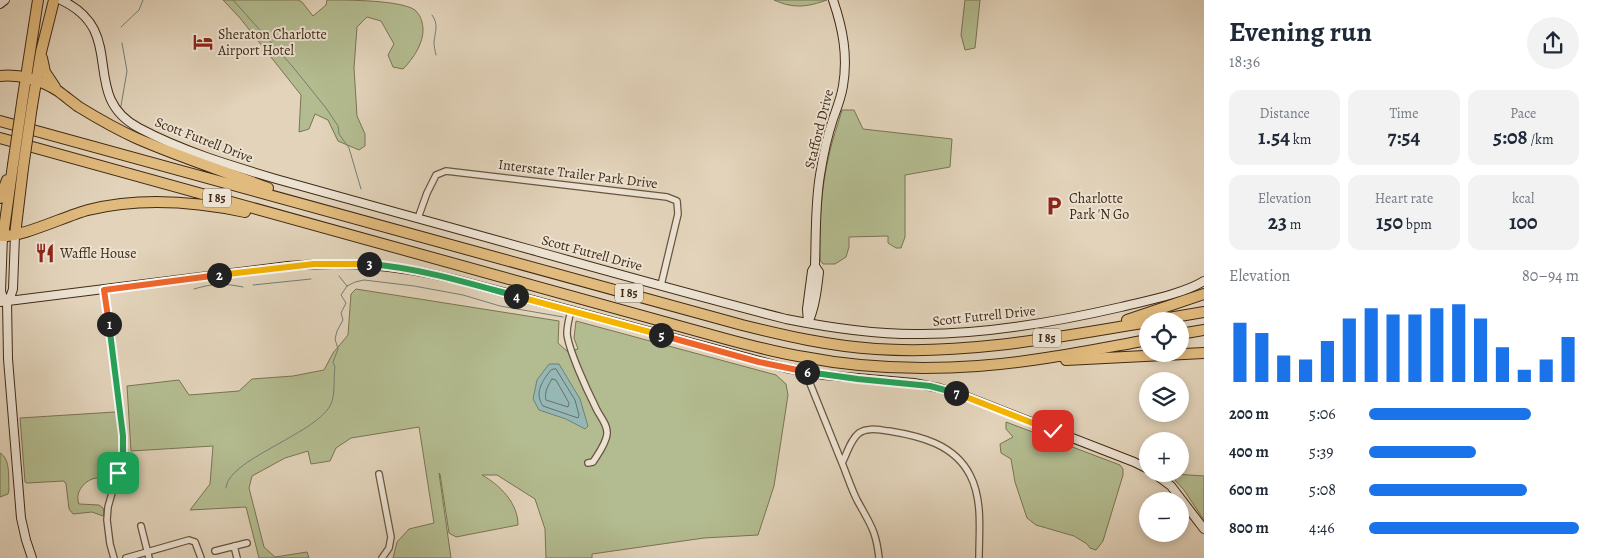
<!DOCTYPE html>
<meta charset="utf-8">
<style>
body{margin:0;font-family:Alegreya,serif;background:#f2f2f3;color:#1f2937;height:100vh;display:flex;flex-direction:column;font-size:19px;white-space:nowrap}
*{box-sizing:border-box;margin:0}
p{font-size:16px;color:#747a83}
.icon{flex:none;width:28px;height:28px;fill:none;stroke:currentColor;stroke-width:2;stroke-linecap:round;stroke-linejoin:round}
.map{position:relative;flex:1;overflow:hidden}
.panel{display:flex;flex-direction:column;background:#fff;width:400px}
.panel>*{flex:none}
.buttons{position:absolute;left:1139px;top:312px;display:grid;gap:10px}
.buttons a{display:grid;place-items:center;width:50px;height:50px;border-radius:50%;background:#fff;box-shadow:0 2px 8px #0003;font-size:25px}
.pin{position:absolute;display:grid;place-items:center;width:42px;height:42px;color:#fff;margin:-21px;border-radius:10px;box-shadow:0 2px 8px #0006}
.km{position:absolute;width:25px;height:25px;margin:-12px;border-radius:50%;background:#222;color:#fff;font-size:14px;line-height:25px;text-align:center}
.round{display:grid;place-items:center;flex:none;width:52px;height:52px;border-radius:26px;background:#f2f2f3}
.overview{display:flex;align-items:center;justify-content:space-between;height:85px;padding:0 25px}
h1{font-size:28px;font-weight:700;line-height:38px}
.metrics{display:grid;grid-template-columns:repeat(3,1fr);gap:8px;height:85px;padding:5px 25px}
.metrics div{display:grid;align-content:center;border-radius:12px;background:#f2f2f3;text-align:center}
.metrics b{font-size:21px;font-weight:700}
.metrics small{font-size:14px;font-weight:400}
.metrics p{font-size:14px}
.chart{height:140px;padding:10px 25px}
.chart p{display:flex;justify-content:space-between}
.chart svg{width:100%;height:90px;margin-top:5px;stroke:#1a73e8;stroke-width:6}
ul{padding:0 25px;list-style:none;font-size:16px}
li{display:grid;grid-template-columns:80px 60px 1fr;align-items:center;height:38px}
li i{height:12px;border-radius:6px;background:#1a73e8}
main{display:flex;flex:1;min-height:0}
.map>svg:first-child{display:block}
</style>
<main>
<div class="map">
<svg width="1204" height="558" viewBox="0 0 1204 558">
<rect width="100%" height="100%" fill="#e2d3ba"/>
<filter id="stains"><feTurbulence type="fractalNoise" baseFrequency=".004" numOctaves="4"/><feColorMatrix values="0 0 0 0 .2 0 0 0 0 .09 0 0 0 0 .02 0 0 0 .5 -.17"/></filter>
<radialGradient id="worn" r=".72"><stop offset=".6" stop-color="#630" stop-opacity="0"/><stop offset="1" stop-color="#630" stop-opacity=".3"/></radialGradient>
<path fill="#b3bc90" stroke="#7a7453" d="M223 0H298L302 2 313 16 326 5 327 0C348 0 400 0 415 10 421 16 422 21 423 28 424 43 413 59 403 69L393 67 388 55 394 44 381 21 367 17 357 27 354 68 357 116 365 134V146L359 150 338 141 328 120 315 114 309 129 299 132 301 95 240 18Z
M774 0H827C807 7 794 9 774 0Z
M965 0H980L975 48 965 50 961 35Z
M842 110H854L863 129 952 139 950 167 905 175V237L901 248H896L888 243V236L849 237V247L846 257 835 264H823L820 260C819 225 821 189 829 155 832 140 838 125 842 110Z
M356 289 559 321 558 343 568 352 578 349 574 338 576 321 776 375 786 384 788 395 774 486 758 535 704 538 592 554V558H546L545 529 535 499 497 475H482C500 485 518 503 518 525L456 537 449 533 440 474 439 473 451 558H393L397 542 409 529 434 523 419 427 351 438 336 448 330 461 311 464 308 451 285 458 252 476 249 488 264 547 275 557 307 552 309 558H259L246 507 190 510 210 484 213 446 131 451 127 386 179 380 189 395 239 391 252 379 293 376 324 370 333 353 348 335 351 294Z
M115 412 117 414C122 442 121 452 114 479L112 483H109C97 469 72 487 79 504L99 505 103 508 104 512 103 516 92 512 73 514 69 509 66 484 64 481 27 483 25 482 20 418Z
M1006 422 1120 465 1123 469V475L1103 541 1096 550 1090 548 1087 544 1074 536 1036 525 1027 518 1015 482 1011 459 1001 453 1000 444 1013 437 1006 429Z
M0 453C11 459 8 478 9 490L8 494 0 497Z
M1174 474 1204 476V520L1184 490 1173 478Z"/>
<path fill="#95b7b5" stroke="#737f75" d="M549 364H559L580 399 588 426 585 429 566 419 539 410 533 399 537 380Z"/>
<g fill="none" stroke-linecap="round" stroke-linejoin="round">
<path stroke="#6b7166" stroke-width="1" d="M556 369 575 400 579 415 578 418 543 406C534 393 542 381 551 370Z
M552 379 556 380 569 403 568 407 546 400C544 393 548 385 552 379Z"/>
<path stroke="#737f75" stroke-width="1" d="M233 0 293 67 326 108 338 126 339 134 349 148 361 189
M432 15C439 24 435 32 434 42 434 46 435 51 436 55
M121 27 139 10 143 0
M121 106 127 71 122 43
M339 276 347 286
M253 285 311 279
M194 289C215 283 222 283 243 287
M226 488C227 460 313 435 330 406 336 395 333 379 335 367L333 362 338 349 335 339 337 331 343 320 341 313 346 303 341 295 347 286 355 282 364 280 414 286 463 295 500 306 563 317"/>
<defs>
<path id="street" d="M418 218 427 193 436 175 446 171 667 197 677 201 678 214 661 285
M104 290 111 335 123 443 121 461 108 507 107 520 110 544 114 558
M571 311C569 318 567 326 567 334 569 351 587 390 595 406 599 416 608 424 607 434 606 444 598 454 593 462L588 463
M805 371 842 463
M379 474 391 537 389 548 382 558
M141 526 149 558
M234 546 237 558
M215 551 247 543
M126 558 189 540 195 542 201 558
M879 558C876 530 870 524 857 500 851 488 847 475 842 463 847 454 850 440 859 433 867 427 879 430 889 431 920 436 954 444 970 475 983 500 979 531 979 558"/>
<path id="secondary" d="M61 0C130 32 77 95 139 128 182 151 229 165 276 179 318 191 360 202 402 214 530 249 657 286 786 319 831 328 876 335 922 334 989 334 1056 322 1121 307 1145 301 1183 294 1204 281
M0 4 5 0
M3 236 1 291 3 298 7 301 8 359 21 518 26 540 32 558
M815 266C816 236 815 205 820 175 823 156 827 137 833 119 837 108 841 98 843 86 848 56 843 29 833 0
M815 266 819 272C817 290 815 307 808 323L807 309 812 271Z
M7 301 11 295 13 289 15 235
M0 302 288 266C346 261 397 265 454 279L786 368 824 375 914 383 939 388 967 397 1134 462 1148 469
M1155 474 1171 486 1204 529"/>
<path id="highway" d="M42 58 45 72 55 87
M0 76C19 74 42 80 58 91 65 96 72 102 79 107 97 118 116 129 136 138 179 157 224 171 268 188
M22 103 38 0
M32 106 41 52 54 0
M0 121 742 325C786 336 830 346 876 349 967 355 1058 337 1148 322
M0 138 726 339C752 346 778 353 804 357 860 368 921 370 978 366 1035 362 1092 350 1148 340
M0 198 7 180
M15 235 23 168
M0 236C21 238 65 216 88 210 140 197 193 201 245 212
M3 236 13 165
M1127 320 1204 294
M1151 321 1204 312
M1180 334 1204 330
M1066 360 1204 353"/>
</defs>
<use href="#street" stroke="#69553f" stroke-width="8"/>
<use href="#secondary" stroke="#412b16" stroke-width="10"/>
<use href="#highway" stroke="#412b16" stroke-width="12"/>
<use href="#street" stroke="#ece2d2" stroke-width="5.5"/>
<use href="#secondary" stroke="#ece2d2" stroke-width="8"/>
<use href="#highway" stroke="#e1ba7d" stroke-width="10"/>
<defs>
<path id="highway-bridge" d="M13 165 22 103
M23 168 32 106"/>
</defs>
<use href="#highway-bridge" stroke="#412b16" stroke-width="12" stroke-linecap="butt"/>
<use href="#highway-bridge" stroke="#e1ba7d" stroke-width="10"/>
</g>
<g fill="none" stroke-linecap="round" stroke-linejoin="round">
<defs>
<path id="split-1" d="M109 324 123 436V452L118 473"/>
<path id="split-2" d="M109 324 104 290 219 275"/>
<path id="split-3" d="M219 275 314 264H369"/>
<path id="split-4" d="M369 264C419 268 468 283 516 296"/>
<path id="split-5" d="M516 296 661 335"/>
<path id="split-6" d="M661 335 759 362 807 372"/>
<path id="split-7" d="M807 372 858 379 930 386 956 393"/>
<path id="split-8" d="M956 393 1053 431"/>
</defs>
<use href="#split-1" stroke="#fff" stroke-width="10"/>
<use href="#split-2" stroke="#fff" stroke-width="10"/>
<use href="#split-3" stroke="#fff" stroke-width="10"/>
<use href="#split-4" stroke="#fff" stroke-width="10"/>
<use href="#split-5" stroke="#fff" stroke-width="10"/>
<use href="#split-6" stroke="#fff" stroke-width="10"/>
<use href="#split-7" stroke="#fff" stroke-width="10"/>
<use href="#split-8" stroke="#fff" stroke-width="10"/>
<use href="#split-1" stroke="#22a559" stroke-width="6"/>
<use href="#split-2" stroke="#f0652b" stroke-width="6"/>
<use href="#split-3" stroke="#f5b400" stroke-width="6"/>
<use href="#split-4" stroke="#22a559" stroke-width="6"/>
<use href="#split-5" stroke="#f5b400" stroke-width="6"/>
<use href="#split-6" stroke="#f0652b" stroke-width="6"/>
<use href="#split-7" stroke="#22a559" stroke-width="6"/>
<use href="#split-8" stroke="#f5b400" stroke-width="6"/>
</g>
<defs>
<symbol id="hotel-bare" viewBox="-9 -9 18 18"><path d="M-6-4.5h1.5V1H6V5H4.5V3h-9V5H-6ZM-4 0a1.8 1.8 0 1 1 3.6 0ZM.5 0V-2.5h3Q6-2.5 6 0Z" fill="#8f2418" stroke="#ece2d2" stroke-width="2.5" paint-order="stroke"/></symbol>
<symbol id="parking-bare" viewBox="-9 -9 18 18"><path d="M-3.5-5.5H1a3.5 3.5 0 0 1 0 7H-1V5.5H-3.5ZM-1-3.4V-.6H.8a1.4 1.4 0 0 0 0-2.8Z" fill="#8f2418" stroke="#ece2d2" stroke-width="2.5" paint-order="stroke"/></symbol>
<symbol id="restaurant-bare" viewBox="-9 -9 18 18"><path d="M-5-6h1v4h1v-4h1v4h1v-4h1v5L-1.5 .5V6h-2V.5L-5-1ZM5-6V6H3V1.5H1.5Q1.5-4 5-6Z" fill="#8f2418" stroke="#ece2d2" stroke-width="2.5" paint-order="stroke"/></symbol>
</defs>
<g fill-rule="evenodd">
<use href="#hotel-bare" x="189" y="28" width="28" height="28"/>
<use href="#parking-bare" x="1040" y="192" width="28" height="28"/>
<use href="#restaurant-bare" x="31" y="239" width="28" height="28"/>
</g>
<g text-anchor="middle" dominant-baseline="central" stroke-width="4" stroke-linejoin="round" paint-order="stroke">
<g fill="#ece2d2" stroke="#74624e" stroke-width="1">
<rect x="203" y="188.5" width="28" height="19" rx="4"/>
<rect x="615" y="283.5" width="28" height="19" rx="4"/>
<rect x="1033" y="328.5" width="28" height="19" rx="4"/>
</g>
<g font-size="12" font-weight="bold" fill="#412b16">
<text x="217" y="198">I 85</text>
<text x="629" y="293">I 85</text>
<text x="1047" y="338">I 85</text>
</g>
<g font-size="14" fill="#412b16" stroke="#ece2d2" text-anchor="start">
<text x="218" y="34">Sheraton Charlotte<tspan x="218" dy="16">Airport Hotel</tspan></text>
<text x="1069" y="198">Charlotte<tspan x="1069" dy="16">Park 'N Go</tspan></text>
<text x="60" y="253">Waffle House</text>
</g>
<g font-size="14" fill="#412b16" stroke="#ece2d2">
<text transform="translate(819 129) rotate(-76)">Stafford Drive</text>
<text transform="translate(204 140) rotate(21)">Scott Futrell Drive</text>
<text transform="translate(578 174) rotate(7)">Interstate Trailer Park Drive</text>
<text transform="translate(592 253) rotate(15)">Scott Futrell Drive</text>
<text transform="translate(984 316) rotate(-6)">Scott Futrell Drive</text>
</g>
</g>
<rect width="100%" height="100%" filter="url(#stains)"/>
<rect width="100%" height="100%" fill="url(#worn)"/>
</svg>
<div class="buttons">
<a><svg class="icon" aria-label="locate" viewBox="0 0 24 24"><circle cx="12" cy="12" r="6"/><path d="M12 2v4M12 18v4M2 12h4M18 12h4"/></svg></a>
<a><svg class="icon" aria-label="layers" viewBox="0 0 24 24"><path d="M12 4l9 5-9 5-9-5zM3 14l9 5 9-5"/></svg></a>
<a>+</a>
<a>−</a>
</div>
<div class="pin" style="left:118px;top:473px;background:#1e9e55"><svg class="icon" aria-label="arrive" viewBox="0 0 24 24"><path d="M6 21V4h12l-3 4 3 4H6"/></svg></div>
<div class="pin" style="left:1053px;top:431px;background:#d93025"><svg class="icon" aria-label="check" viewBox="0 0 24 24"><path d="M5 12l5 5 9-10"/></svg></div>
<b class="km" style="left:109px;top:324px">1</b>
<b class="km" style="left:219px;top:275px">2</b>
<b class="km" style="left:369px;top:264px">3</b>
<b class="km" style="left:516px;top:296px">4</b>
<b class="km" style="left:661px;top:335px">5</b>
<b class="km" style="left:807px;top:372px">6</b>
<b class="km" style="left:956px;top:393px">7</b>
</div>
<section class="panel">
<div class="overview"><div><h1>Evening run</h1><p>18:36</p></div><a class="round"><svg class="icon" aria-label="share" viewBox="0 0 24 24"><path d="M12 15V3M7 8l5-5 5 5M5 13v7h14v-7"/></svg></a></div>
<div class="metrics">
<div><p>Distance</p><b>1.54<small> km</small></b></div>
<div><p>Time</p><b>7:54</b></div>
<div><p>Pace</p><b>5:08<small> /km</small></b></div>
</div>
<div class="metrics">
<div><p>Elevation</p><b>23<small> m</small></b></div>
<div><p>Heart rate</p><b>150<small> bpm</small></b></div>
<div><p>kcal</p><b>100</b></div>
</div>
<div class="chart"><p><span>Elevation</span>80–94 m</p>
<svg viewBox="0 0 160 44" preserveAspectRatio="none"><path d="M5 44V15M15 44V20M25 44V31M35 44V33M45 44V24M55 44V13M65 44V8M75 44V11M85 44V11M95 44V8M105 44V6M115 44V13M125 44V27M135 44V38M145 44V33M155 44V22"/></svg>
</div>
<ul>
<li><b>200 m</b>5:06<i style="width:77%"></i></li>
<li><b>400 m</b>5:39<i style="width:51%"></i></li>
<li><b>600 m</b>5:08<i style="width:75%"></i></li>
<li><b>800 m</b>4:46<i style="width:100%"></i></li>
</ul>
</section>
</main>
